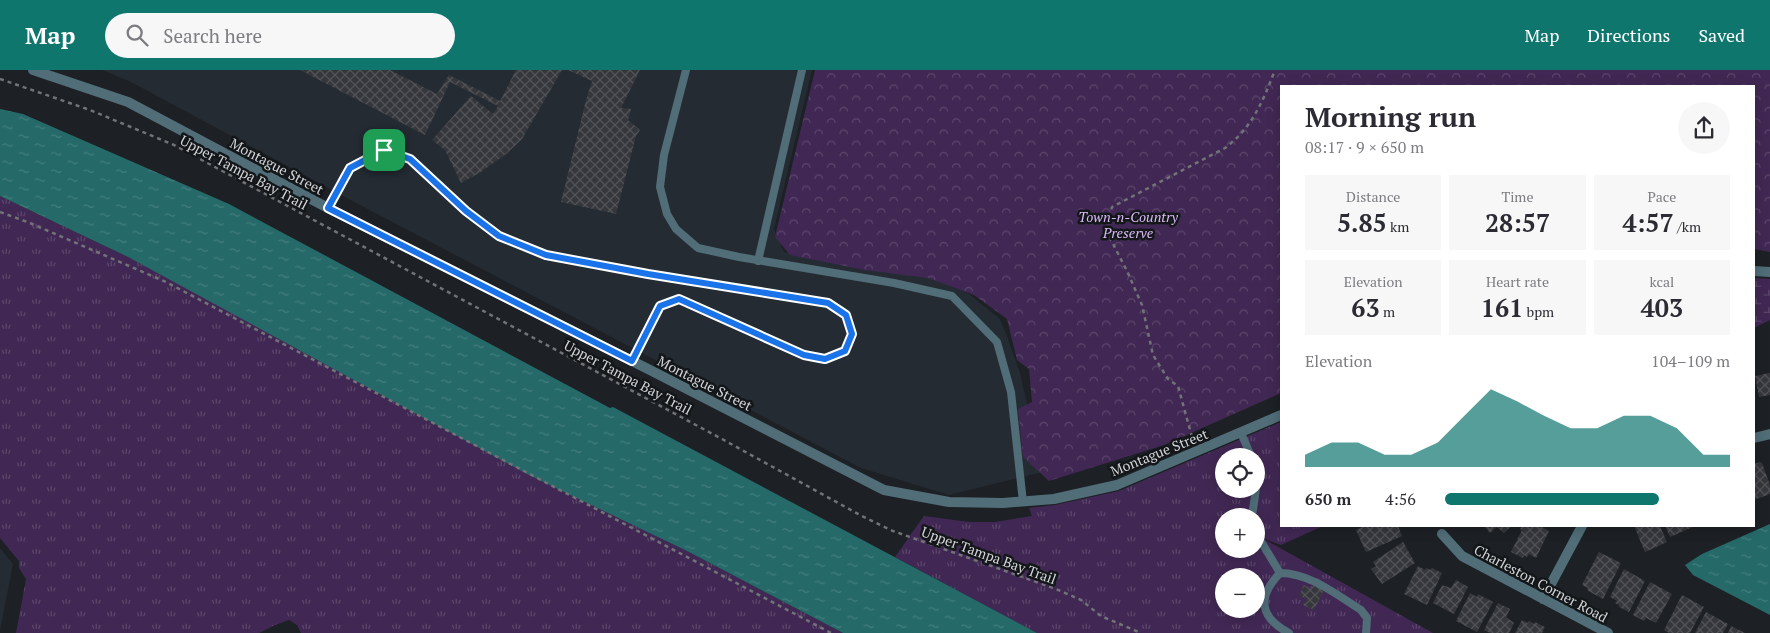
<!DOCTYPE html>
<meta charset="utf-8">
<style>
body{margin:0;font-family:"PT Serif",serif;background:#f7f7f7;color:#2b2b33;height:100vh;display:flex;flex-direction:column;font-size:19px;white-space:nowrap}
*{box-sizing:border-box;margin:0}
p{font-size:16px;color:#7c7c81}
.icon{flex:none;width:28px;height:28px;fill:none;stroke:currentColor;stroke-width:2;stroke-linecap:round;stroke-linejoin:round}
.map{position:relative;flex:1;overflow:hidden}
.drawer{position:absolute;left:1280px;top:15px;width:475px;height:442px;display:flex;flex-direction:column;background:#fff;border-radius:0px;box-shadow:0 2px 12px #0003}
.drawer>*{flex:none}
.controls{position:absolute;left:1215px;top:378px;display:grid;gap:10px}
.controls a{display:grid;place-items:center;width:50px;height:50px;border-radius:50%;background:#fff;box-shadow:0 2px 12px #0003;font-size:25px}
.pin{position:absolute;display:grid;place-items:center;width:42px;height:42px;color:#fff;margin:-21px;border-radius:10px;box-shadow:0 2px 8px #0006}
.round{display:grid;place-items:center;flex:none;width:52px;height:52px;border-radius:26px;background:#f7f7f7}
.overview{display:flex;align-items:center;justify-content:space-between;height:85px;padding:0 25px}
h1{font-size:28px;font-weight:600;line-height:38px}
.figures{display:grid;grid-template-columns:repeat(3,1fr);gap:8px;height:85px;padding:5px 25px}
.figures div{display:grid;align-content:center;border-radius:0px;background:#f7f7f7;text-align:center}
.figures b{font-size:25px;font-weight:600}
.figures small{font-size:14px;font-weight:400}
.figures p{font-size:14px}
.chart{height:140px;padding:10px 25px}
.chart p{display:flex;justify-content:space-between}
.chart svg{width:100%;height:90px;margin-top:5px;fill:#0f766e;opacity:.7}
ul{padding:0 25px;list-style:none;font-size:16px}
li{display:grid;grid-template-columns:80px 60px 1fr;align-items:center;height:38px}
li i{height:12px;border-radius:6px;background:#0f766e}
header{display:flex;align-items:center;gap:30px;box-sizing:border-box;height:70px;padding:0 25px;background:#0f766e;color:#fff}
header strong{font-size:24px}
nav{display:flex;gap:28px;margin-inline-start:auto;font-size:18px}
.search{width:350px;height:45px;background:#f7f7f7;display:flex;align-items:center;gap:12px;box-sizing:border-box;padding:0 18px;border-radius:28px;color:#7c7c81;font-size:19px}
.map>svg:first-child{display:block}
</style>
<header>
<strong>Map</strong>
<div class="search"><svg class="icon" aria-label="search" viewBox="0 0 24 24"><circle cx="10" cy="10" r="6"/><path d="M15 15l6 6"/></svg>Search here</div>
<nav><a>Map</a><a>Directions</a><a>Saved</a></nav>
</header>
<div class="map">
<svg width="1770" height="563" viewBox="0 0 1770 563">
<defs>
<pattern id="grass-tufts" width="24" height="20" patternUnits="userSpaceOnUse" patternTransform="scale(1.25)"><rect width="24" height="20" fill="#412854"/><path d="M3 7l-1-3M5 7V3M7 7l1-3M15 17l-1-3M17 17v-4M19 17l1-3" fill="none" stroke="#5c466c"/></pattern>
<pattern id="wetland-marsh" width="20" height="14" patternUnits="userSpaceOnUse" patternTransform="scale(1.25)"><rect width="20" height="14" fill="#412854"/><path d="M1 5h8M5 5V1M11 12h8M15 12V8" fill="none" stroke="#5c466c"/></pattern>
<pattern id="park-crowns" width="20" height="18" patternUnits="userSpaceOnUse" patternTransform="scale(1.25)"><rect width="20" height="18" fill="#412854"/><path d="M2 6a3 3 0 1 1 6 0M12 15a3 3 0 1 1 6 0" fill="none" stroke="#5c466c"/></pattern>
<pattern id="water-ripples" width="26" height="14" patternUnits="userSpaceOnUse" patternTransform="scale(1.25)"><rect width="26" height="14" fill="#256969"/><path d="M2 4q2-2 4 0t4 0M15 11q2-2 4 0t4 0" fill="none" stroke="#447e7e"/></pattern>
<pattern id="building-cross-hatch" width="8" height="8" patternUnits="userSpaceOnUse" patternTransform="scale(1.25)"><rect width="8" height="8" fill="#36373c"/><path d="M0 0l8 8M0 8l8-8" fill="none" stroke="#525357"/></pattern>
</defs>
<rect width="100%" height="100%" fill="#1d2024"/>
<path fill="#242b33" d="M102 0H812L774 159 784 182 932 208 969 224 1000 249 1007 266 1020 303 1043 402 949 425 861 398 360 135 131 12Z
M0 478 13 494 0 561Z"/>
<path fill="url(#grass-tufts)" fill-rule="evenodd" d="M0 126 128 187 843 563H301L297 555 289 550 275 555 259 563H16L26 509 19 498V491L0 468Z
M1281 352V456H1323L1281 475 1262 468 1433 563H1037L895 487 924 446 969 452H995L1032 446 1029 438 1055 435 1119 421ZM1224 386H1256V419H1224ZM1224 446H1256V479H1224ZM1224 506H1256V539H1224Z"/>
<path fill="url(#wetland-marsh)" d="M1754 208 1770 209V250L1754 258Z"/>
<path fill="url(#park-crowns)" d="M815 0H1770V182L1754 179V16H1281V323L1164 375 1049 411 1023 387 1018 339 1032 332 1029 299 1017 290 1007 249 974 225 928 208 865 200 790 185 775 167Z"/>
<path fill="url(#water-ripples)" d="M0 39 23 44 229 134 610 338 613 337 1037 563H843L687 481 529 405 128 187 0 126Z
M1770 454V545L1693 505 1685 495 1702 484Z"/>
<path fill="url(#building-cross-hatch)" d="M300 0H390L437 24 449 5 500 31 516 0H562L522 69 506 84 481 102 461 113 445 80 432 70 471 26 493 44 498 36 450 12 425 65Z
M568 0H640L621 38 631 39 628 50 640 60 636 66 616 144 561 132 586 30 592 11Z
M1770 303V325L1759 327 1755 306Z
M1760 392 1762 393 1770 415V424L1754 430V394Z
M1364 456H1398L1402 466 1366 482 1356 460Z
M1484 456H1512L1504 463 1497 457 1490 463Z
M1522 456H1540L1549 461 1536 488 1529 484 1527 487 1524 485 1523 488 1511 482 1522 460 1520 459Z
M1634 456H1660L1667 472 1645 482Z
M1665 456H1695L1670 467Z
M1403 472 1415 493 1382 514 1371 499 1376 496 1373 492Z
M1599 482 1621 493 1603 529 1592 523 1587 520 1588 518 1582 515Z
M1418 496 1425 500 1426 498 1431 500 1432 498 1442 503 1427 535 1404 524Z
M1624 499 1645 511 1629 542 1619 537V535L1615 533 1617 531 1610 527Z
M1317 508 1327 514 1314 540 1303 535 1306 529 1299 525 1304 515 1311 519Z
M1456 510 1468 517 1454 544 1433 533 1442 515 1451 518Z
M1650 512 1672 524 1656 553 1646 548 1644 551 1633 545Z
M1470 523 1477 527 1478 524 1493 532 1477 562 1456 551Z
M1682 525 1704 537 1690 563H1669L1664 560Z
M1498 533 1510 539 1506 547 1514 553 1509 563H1490L1484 560Z
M1706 542 1728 554 1723 563H1695Z
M1522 550 1528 553 1529 551 1534 554 1535 552 1545 557 1542 563H1515Z
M1731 556 1745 563H1728Z"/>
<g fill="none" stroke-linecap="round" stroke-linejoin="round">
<path stroke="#717377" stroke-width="2.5" stroke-dasharray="4 4" stroke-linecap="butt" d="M0 9 90 40 174 75 722 369 860 445 893 461 1056 519 1081 530 1101 546 1141 563
M0 142 30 153 166 212 831 563
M1192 367 1178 316 1168 309 1153 285 1142 235 1127 201 1111 170 1108 150 1112 137 1225 78C1252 58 1263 31 1275 0"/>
<path stroke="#506d78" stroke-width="8" d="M686 0 664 85 660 117 667 144 676 159 698 178 739 187 894 213 952 226 997 272 1011 322 1023 432
M328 138 350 98 384 80 410 89 467 141 499 166 546 185 648 204 828 233 846 245 852 264 845 281 825 289 804 285 679 229 660 236 632 291
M758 191 802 0
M1241 363 1251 386
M1256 409V411
M1252 446 1256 419
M1256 463 1280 503
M1289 563C1259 547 1257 527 1280 503 1310 503 1337 525 1361 540L1367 548 1366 563"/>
<path stroke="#506d78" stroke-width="10" d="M1754 368 1770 364
M1442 464 1462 486 1608 563
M1543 529 1582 456"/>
<path stroke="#506d78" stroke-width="10" d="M33 0 128 32 328 138 650 300 884 420 949 432 1003 433 1054 429 1117 415 1281 345
M1754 201 1770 202"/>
</g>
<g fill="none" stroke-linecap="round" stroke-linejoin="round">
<defs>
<path id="route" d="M384 80 410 89 466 141 499 166 546 185 648 204 828 233 846 245 852 264 845 281 825 289 804 285 679 229 660 236 632 291 328 138 350 98Z"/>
</defs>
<use href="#route" stroke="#fff" stroke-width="10"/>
<use href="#route" stroke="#1a73e8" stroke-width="6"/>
</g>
<g text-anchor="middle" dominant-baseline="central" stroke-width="5" stroke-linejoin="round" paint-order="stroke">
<g font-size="14" fill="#d2d4d7" stroke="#14171a">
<text transform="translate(277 96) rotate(28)">Montague Street</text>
<text transform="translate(244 102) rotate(28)">Upper Tampa Bay Trail</text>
<text transform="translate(628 307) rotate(28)">Upper Tampa Bay Trail</text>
<text transform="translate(705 313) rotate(27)">Montague Street</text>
<text transform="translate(1159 382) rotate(-22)">Montague Street</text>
<text transform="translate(989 485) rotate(20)">Upper Tampa Bay Trail</text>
<text transform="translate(1541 513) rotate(28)">Charleston Corner Road</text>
</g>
<g font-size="14" font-style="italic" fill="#dab9f6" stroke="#14171a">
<text x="1128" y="146">Town-n-Country<tspan x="1128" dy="16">Preserve</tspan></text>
</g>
</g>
</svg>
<div class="controls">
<a><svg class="icon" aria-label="locate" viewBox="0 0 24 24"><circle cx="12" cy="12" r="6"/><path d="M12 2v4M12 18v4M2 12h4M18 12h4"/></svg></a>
<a>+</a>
<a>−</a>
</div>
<div class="pin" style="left:384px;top:80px;background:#1e9e55"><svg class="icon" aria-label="arrive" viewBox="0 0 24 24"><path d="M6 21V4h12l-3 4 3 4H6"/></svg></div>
<section class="drawer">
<div class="overview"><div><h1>Morning run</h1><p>08:17 · 9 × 650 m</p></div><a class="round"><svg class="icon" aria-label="share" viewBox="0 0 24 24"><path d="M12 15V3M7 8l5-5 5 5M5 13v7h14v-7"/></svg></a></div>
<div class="figures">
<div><p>Distance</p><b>5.85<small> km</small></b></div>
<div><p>Time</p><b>28:57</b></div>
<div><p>Pace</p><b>4:57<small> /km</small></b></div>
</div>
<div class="figures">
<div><p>Elevation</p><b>63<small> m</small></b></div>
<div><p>Heart rate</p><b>161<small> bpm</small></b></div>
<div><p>kcal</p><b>403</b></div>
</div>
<div class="chart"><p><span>Elevation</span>104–109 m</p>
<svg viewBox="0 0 160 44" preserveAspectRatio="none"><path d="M0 44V38L10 32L20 32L30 38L40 38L50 32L60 19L70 6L80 12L90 19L100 25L110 25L120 19L130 19L140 25L150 38L160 38V44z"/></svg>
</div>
<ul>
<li><b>650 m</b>4:56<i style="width:75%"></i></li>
</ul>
</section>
</div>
